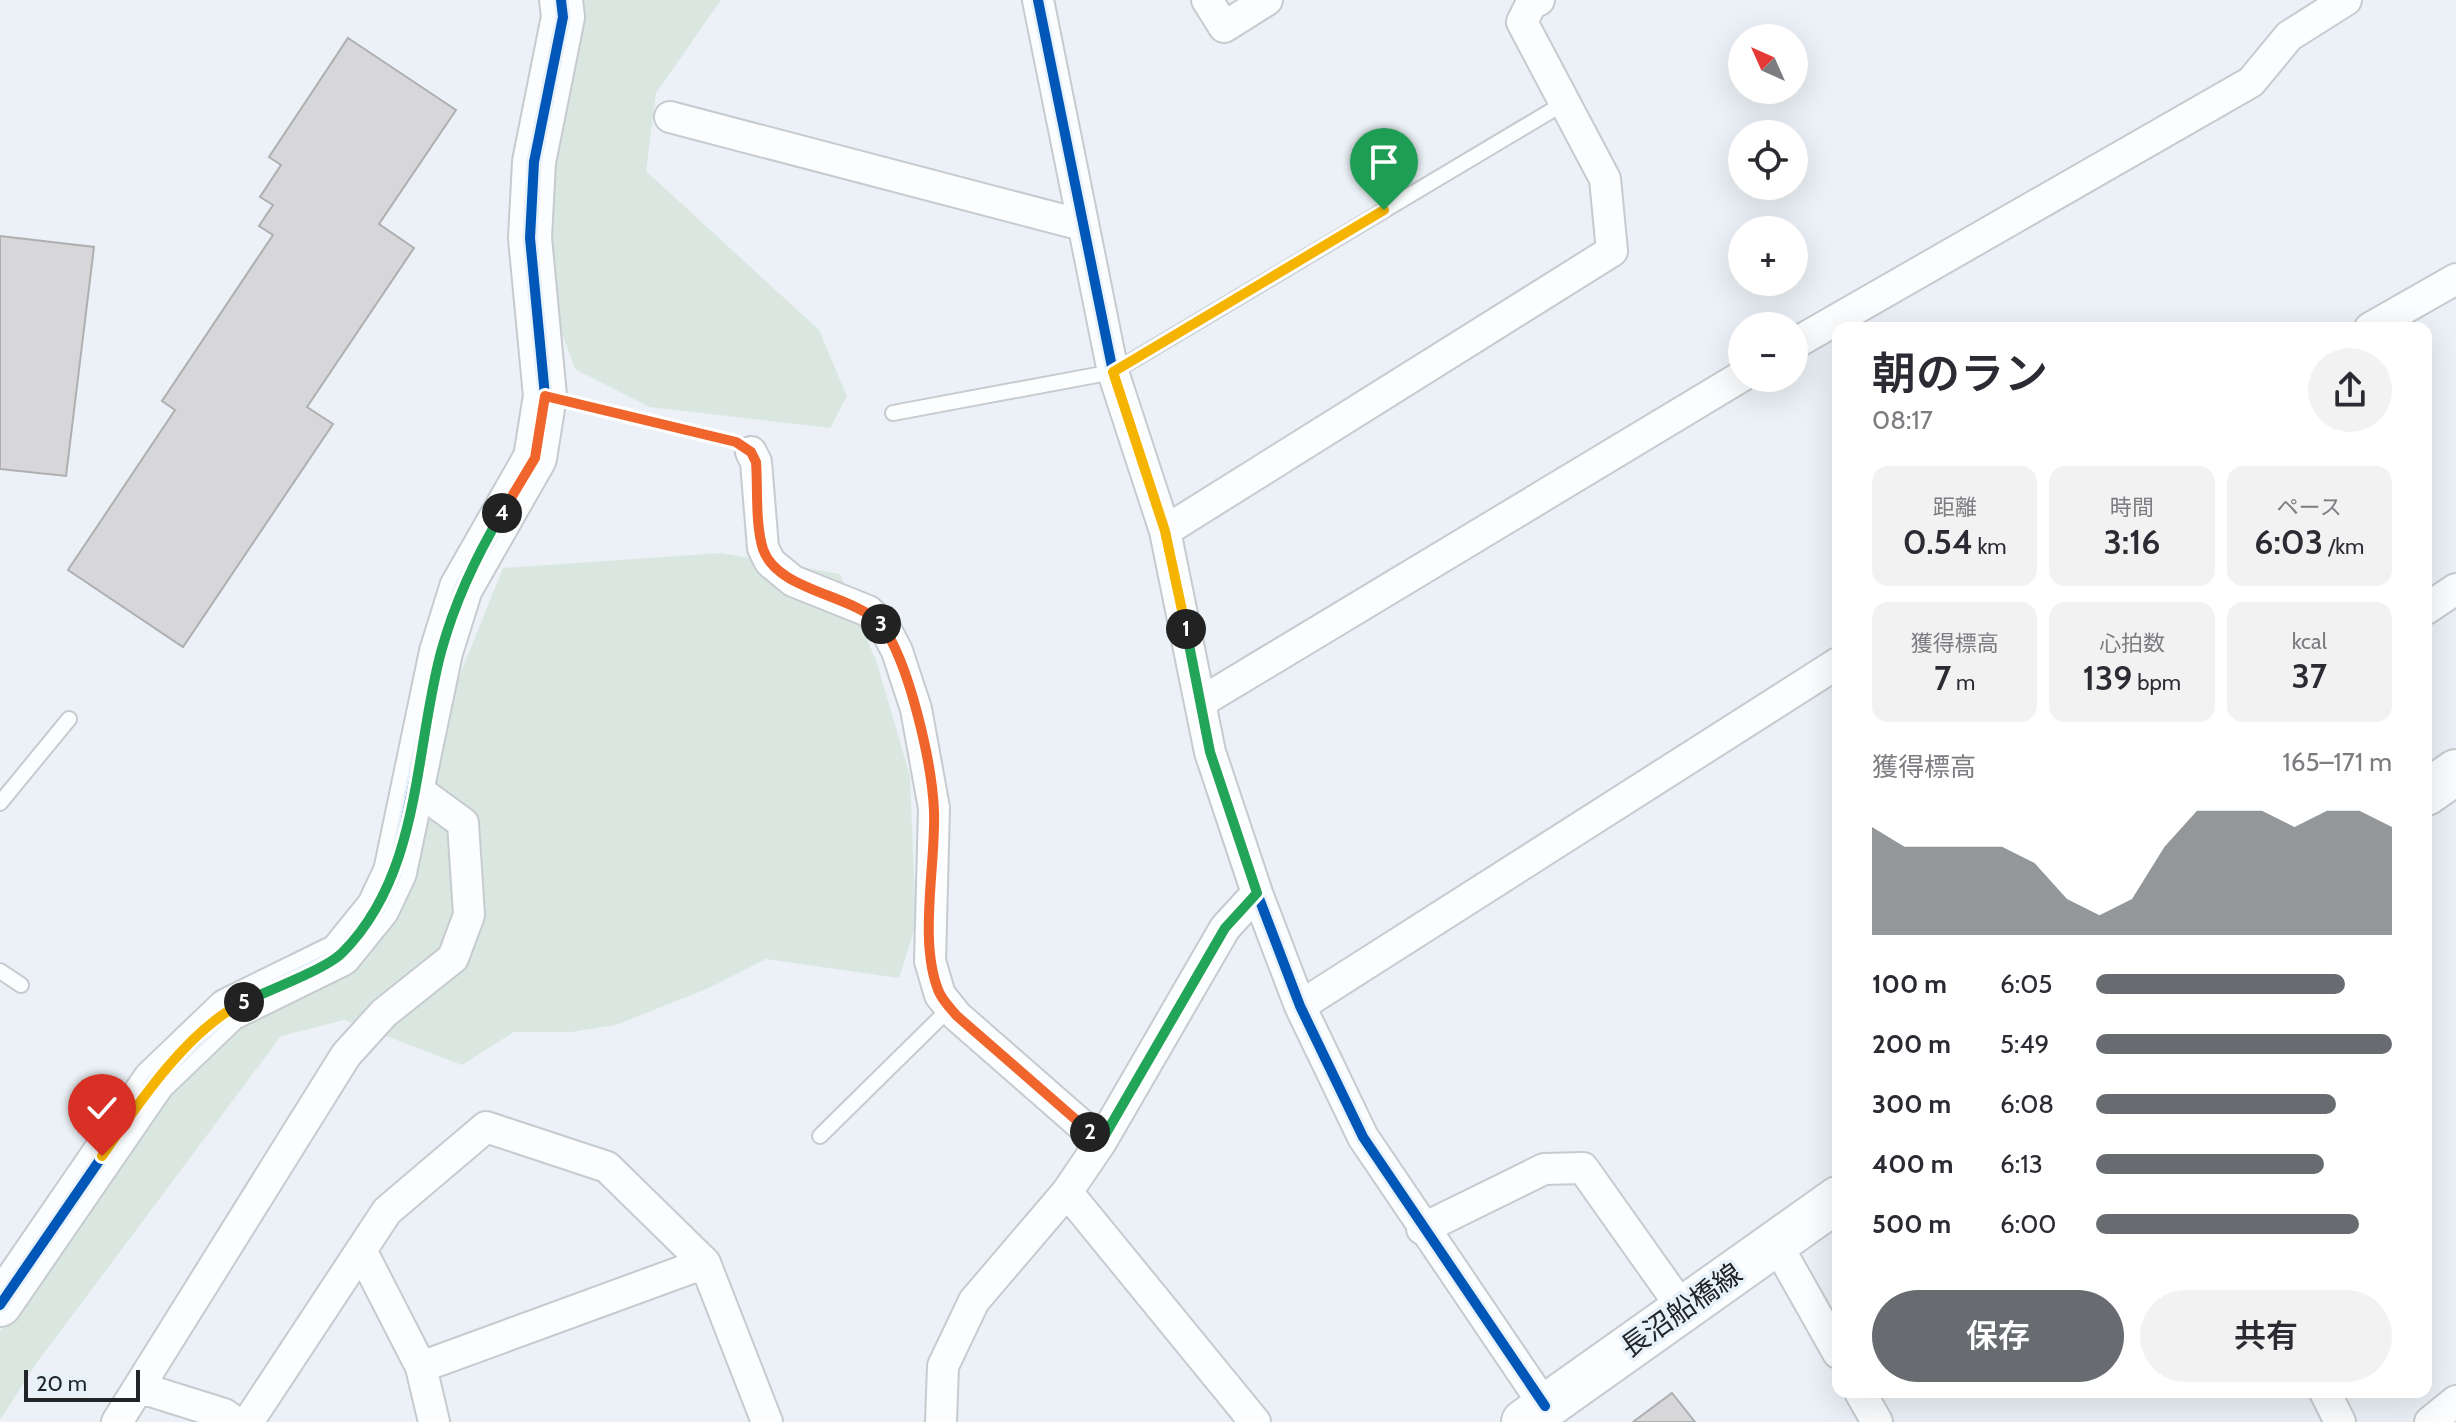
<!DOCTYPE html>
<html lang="ja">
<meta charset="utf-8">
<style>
body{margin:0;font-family:Cabin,"Noto Sans JP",sans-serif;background:#f2f2f3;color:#2b2b33;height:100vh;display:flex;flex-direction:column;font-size:30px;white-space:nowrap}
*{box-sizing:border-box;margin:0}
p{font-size:26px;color:#7c7c81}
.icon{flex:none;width:44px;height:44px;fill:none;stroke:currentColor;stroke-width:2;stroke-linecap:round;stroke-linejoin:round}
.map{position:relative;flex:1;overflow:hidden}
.side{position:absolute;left:1832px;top:322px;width:600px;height:1076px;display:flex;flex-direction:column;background:#fff;border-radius:16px;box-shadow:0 8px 32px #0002}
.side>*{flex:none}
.needle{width:52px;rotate:315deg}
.tools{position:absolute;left:1728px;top:24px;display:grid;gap:16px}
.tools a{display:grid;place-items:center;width:80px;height:80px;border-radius:50%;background:#fff;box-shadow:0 8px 32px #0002;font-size:40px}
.scale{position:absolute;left:24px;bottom:20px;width:116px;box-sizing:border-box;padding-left:8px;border:4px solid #212528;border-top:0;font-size:22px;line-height:28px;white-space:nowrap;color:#212528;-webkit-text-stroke:6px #e7f1fa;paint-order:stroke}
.pin{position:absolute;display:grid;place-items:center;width:68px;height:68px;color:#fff;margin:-82px -34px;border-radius:50% 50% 50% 0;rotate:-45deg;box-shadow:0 0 8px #0007}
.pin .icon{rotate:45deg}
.km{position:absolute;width:40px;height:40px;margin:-20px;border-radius:50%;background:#222;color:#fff;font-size:22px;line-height:40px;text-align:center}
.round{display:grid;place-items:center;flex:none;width:84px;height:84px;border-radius:42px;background:#f2f2f3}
.overview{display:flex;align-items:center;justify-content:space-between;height:136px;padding:0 40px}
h1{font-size:44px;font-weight:600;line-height:60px}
.metrics{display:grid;grid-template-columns:repeat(3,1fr);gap:12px;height:136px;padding:8px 40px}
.metrics div{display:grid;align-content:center;border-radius:16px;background:#f2f2f3;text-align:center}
.metrics b{font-size:34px;font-weight:600}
.metrics small{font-size:22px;font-weight:400}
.metrics p{font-size:22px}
.chart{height:224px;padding:16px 40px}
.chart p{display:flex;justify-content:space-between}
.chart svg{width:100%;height:144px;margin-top:8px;fill:#686c70;opacity:.7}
.primary-button{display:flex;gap:16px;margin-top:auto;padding:16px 40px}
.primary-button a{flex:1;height:92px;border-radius:48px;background:#686c70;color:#fff;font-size:32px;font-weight:600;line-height:92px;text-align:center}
.primary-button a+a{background:#f2f2f3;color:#2b2b33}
ul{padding:0 40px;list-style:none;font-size:26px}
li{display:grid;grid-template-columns:128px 96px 1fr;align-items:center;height:60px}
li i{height:20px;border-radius:10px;background:#686c70}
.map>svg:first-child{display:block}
</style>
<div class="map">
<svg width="2456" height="1422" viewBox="0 0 2456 1422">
<rect width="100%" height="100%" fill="#ebf1f6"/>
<path fill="#dae7e1" d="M579 0H721L656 93 646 171 819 330 847 396 830 428 649 407 575 369 546 291 549 202Z
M721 553 840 574 877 663 910 776 916 925 899 978 766 959 709 988 616 1025 571 1032H514L462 1065 344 1020 281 1036 36 1364 0 1420V1332L163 1093 253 1012 358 963 440 724 503 568Z"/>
<path fill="#d7d7d9" stroke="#aeafb0" stroke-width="2" d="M348 38 456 110 379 224 414 248 307 407 333 424 183 647 68 570 175 410 162 401 273 235 259 226 273 205 260 197 281 165 269 157Z
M0 236 94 247 66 476 0 469Z
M1672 1393 1695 1422H1633Z"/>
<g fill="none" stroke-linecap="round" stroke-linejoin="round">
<defs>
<path id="lane" d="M893 413 1113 372 1566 102
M0 803 69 719
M0 971 21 985
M820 1136 950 1008"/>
<path id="street" d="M1038 0 1113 372 1165 531 1210 752 1257 893 1300 1006 1363 1137 1545 1406
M1207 0 1224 27 1267 0
M670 117 1082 225
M2370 328 2456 279
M1794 344 2251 82 2289 36 2346 0
M751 452 756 462 763 548 770 562 793 581 868 611 884 626 897 651 916 709 934 808 930 961 940 995 957 1016 1101 1142
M1165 531 1612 251 1605 179 1522 22 1531 4 1539 0
M2426 609 2456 589
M1201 702 1742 376
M1300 1006 1838 663
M1422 1229 1544 1169 1583 1168 1683 1309
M1776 1243 1838 1353
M362 1252 421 1367 434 1422
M421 1367 705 1263
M141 1388 224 1414 235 1422
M1860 1392 1877 1422
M2325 1392 2340 1422
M117 1422 346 1055 384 1013 453 958 469 915 463 823 415 788
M248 1422 387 1211 486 1127 607 1167 705 1263 767 1422
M941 1422 943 1366 974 1301 1067 1192
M1255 1422 1067 1192 1101 1142 1225 928 1257 893
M2430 1422 2456 1401"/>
<path id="secondary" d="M0 1305 154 1081 228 1010 340 955 378 908 395 872 441 652 461 588 535 458 545 396 530 238 534 162 563 17 561 0"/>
<path id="primary" d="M2426 793 2456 772
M1524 1422 1838 1199"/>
</defs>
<use href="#lane" stroke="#c6cbcf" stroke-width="18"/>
<use href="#street" stroke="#c6cbcf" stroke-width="34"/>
<use href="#secondary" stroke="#c6cbcf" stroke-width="46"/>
<use href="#primary" stroke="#c6cbcf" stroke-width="48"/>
<path stroke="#d3d5d6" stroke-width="5" stroke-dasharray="4 4" stroke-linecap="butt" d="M583 405 721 439"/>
<use href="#lane" stroke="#fcfdfe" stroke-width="14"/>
<use href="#street" stroke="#fcfdfe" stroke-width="30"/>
<use href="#secondary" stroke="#fcfdfe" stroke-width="42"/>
<use href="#primary" stroke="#fcfdfe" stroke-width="44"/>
<defs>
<path id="cycleway" d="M1038 0 1113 372 1165 531 1210 752 1257 893 1300 1006 1363 1137 1545 1406
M0 1305 154 1081 228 1010 340 955 378 908 395 872 441 652 461 588 535 458 545 396 530 238 534 162 563 17 561 0"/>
</defs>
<use href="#cycleway" stroke="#e7f1fa" stroke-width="15"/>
<use href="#cycleway" stroke="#0057b8" stroke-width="10"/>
</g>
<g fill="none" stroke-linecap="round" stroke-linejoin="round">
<defs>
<path id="split-1" d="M1186 629 1165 531 1113 372 1384 210"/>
<path id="split-2" d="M1090 1132 1101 1142 1225 928 1257 893 1210 752 1186 629"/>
<path id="split-3" d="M881 624C909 661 932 763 934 811 936 865 918 942 939 992 943 1001 951 1009 957 1016L1090 1132"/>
<path id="split-4" d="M502 513 535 458 545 396 736 442 751 452 756 462C758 489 755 523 763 549 777 591 852 594 881 624"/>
<path id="split-5" d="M244 1002C267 991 326 969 342 953 421 874 414 753 441 652 455 601 475 558 502 513"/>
<path id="split-6" d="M102 1156C137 1105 188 1029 244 1002"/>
</defs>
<use href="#split-1" stroke="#fff" stroke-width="16"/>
<use href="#split-2" stroke="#fff" stroke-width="16"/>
<use href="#split-3" stroke="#fff" stroke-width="16"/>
<use href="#split-4" stroke="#fff" stroke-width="16"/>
<use href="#split-5" stroke="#fff" stroke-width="16"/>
<use href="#split-6" stroke="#fff" stroke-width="16"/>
<use href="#split-1" stroke="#f5b400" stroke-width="10"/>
<use href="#split-2" stroke="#22a559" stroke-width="10"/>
<use href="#split-3" stroke="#f0652b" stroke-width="10"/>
<use href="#split-4" stroke="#f0652b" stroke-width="10"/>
<use href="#split-5" stroke="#22a559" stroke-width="10"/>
<use href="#split-6" stroke="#f5b400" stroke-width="10"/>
</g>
<g text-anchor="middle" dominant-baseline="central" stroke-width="7" stroke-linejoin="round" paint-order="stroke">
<g font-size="28" fill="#212528" stroke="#e7f1fa">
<text transform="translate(1681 1310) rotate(-35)">長沼船橋線</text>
</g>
</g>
</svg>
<div class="tools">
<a><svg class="needle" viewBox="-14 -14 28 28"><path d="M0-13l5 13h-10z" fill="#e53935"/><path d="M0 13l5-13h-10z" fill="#7c7c81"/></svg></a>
<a><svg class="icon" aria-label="locate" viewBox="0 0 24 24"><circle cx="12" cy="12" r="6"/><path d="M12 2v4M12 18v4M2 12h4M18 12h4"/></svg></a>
<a>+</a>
<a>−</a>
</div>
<div class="scale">20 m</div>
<div class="pin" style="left:1384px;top:210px;background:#1e9e55"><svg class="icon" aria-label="arrive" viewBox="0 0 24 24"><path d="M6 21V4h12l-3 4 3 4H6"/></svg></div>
<div class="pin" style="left:102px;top:1156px;background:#d93025"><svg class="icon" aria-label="check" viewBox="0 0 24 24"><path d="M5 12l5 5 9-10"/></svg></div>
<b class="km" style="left:1186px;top:629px">1</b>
<b class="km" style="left:1090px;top:1132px">2</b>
<b class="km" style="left:881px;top:624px">3</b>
<b class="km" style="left:502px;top:513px">4</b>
<b class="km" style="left:244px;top:1002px">5</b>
<section class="side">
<div class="overview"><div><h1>朝のラン</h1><p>08:17</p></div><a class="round"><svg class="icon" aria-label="share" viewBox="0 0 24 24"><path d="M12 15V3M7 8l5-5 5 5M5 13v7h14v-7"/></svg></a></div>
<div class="metrics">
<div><p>距離</p><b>0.54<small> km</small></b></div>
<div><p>時間</p><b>3:16</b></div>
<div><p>ペース</p><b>6:03<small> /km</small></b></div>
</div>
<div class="metrics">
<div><p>獲得標高</p><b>7<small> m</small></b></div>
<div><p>心拍数</p><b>139<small> bpm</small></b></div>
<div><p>kcal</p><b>37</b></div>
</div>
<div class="chart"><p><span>獲得標高</span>165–171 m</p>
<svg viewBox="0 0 160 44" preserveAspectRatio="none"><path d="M0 44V11L10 17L20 17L30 17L40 17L50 22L60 33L70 38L80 33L90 17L100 6L110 6L120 6L130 11L140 6L150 6L160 11V44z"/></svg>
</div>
<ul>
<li><b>100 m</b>6:05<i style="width:84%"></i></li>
<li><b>200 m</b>5:49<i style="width:100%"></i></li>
<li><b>300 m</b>6:08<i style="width:81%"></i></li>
<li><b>400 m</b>6:13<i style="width:77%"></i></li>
<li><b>500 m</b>6:00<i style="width:89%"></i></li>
</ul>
<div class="primary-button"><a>保存</a><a>共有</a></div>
</section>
</div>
